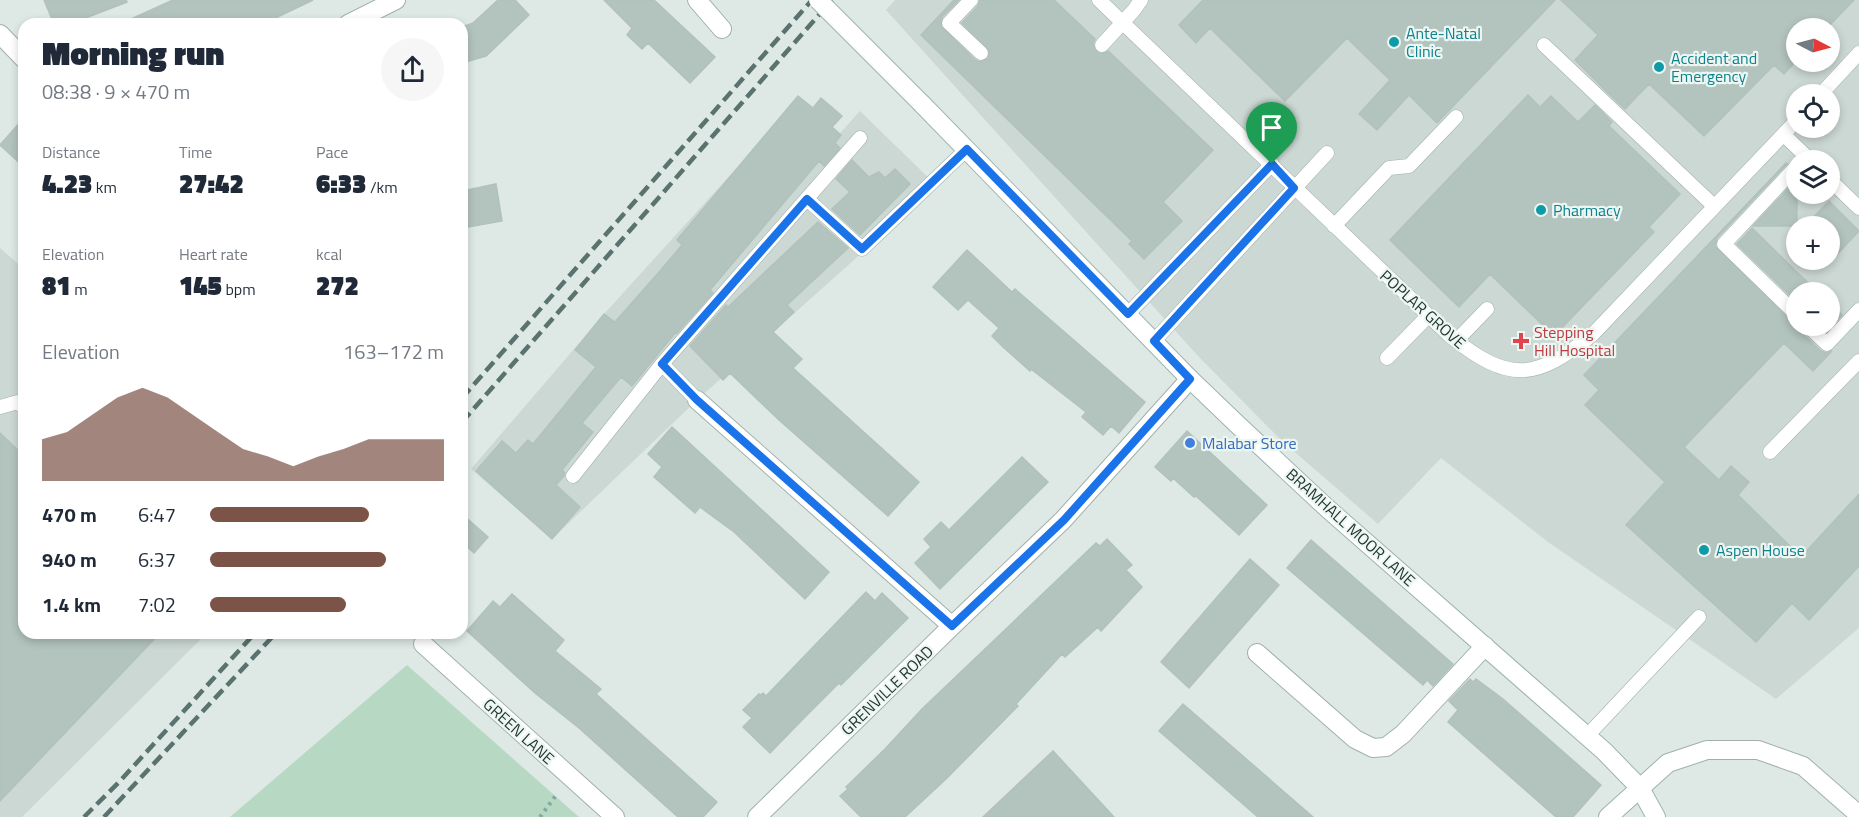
<!DOCTYPE html>
<meta charset="utf-8">
<style>
body{margin:0;font-family:"Titillium Web",sans-serif;background:#f6f6f7;color:#1f2937;height:100vh;display:flex;flex-direction:column;font-size:22px;white-space:nowrap}
*{box-sizing:border-box;margin:0}
p{font-size:20px;color:#747a83}
.icon{flex:none;width:33px;height:33px;fill:none;stroke:currentColor;stroke-width:2;stroke-linecap:round;stroke-linejoin:round}
.map{position:relative;flex:1;overflow:hidden}
.details{position:absolute;left:18px;top:18px;width:450px;height:621px;display:flex;flex-direction:column;background:#fff;border-radius:18px;box-shadow:0 3px 9px #0003}
.details>*{flex:none}
.needle{width:39px;rotate:96deg}
.buttons{position:absolute;left:1786px;top:18px;display:grid;gap:12px}
.buttons a{display:grid;place-items:center;width:54px;height:54px;border-radius:50%;background:#fff;box-shadow:0 3px 9px #0003;font-size:30px}
.pin{position:absolute;display:grid;place-items:center;width:51px;height:51px;color:#fff;margin:-62px -26px;border-radius:50% 50% 50% 0;rotate:-45deg;box-shadow:0 0 6px #0007}
.pin .icon{rotate:45deg}
.round{display:grid;place-items:center;flex:none;width:63px;height:63px;border-radius:32px;background:#f6f6f7}
.overview{display:flex;align-items:center;justify-content:space-between;height:102px;padding:0 24px}
h1{font-size:33px;font-weight:800;line-height:45px}
.stats{display:grid;grid-template-columns:repeat(3,1fr);gap:9px;height:102px;padding:6px 24px}
.stats div{display:grid;align-content:center}
.stats b{font-size:26px;font-weight:800}
.stats small{font-size:16px;font-weight:400}
.stats p{font-size:16px}
.chart{height:168px;padding:12px 24px}
.chart p{display:flex;justify-content:space-between}
.chart svg{width:100%;height:108px;margin-top:6px;fill:#7b5347;opacity:.7}
ul{padding:0 24px;list-style:none;font-size:20px}
li{display:grid;grid-template-columns:96px 72px 1fr;align-items:center;height:45px}
li i{height:15px;border-radius:8px;background:#7b5347}
.map>svg:first-child{display:block}
</style>
<div class="map">
<svg width="1859" height="817" viewBox="0 0 1859 817">
<rect width="100%" height="100%" fill="#dee9e5"/>
<path fill="#ccd8d4" fill-rule="evenodd" d="M895 0H1859V628L1776 699 1548 542 1441 458 1378 524 1282 441 1198 356 886 10ZM1797 28H1830V62H1797ZM1797 94H1830V128H1797ZM1797 160H1830V194H1797ZM1797 226H1830V260H1797ZM1797 292H1830V326H1797Z
M792 107 833 141 860 111 937 186 697 400 552 539 471 469 604 314Z
M0 248 24 269V633H207L22 817H0Z"/>
<path fill="#b7d9c3" d="M407 665 579 817H230Z"/>
<path fill="#b3c3be" stroke="#b1c2bc" stroke-width="1.5" d="M44 0H126L127 2 83 19 85 24H54Z
M173 0H313L263 24H120Z
M498 0H515L529 15 486 56 462 63V27L473 23Z
M604 0H654L715 57 690 83 648 43 642 49 627 35 632 28Z
M954 0H959L942 17 941 26 975 60 980 62 988 59 989 50 962 23 978 6 980 0H1054L1095 39 1093 44 1096 51 1101 54 1108 51 1213 150 1163 202 1182 221 1144 259 1129 244 1132 241 921 35Z
M1203 0H1555L1437 123 1409 95 1377 130 1359 114 1390 80 1347 38 1285 101 1210 28 1196 43 1179 25Z
M1561 0H1854L1827 28H1797V60L1784 74 1774 65 1704 136 1649 84 1625 109 1607 92 1575 60 1598 35Z
M1528 95 1540 107 1551 96 1578 122 1595 105 1612 122 1609 126 1680 194 1649 227 1654 232 1554 336 1490 274 1459 307 1390 240Z
M798 96 813 108 821 98 842 116 832 127 841 135 835 143 840 148 824 166 819 161 710 290 713 293 677 333 676 332 632 386 621 377 582 423 593 432 562 470 565 473 564 476 556 485 580 507 552 539 476 471 502 441 516 453 528 440 533 444 596 367 575 350 604 314 615 322 660 271 682 245 677 240Z
M24 118V167L0 145Z
M852 160 869 177 879 172 885 178 895 169 910 184 860 235 832 209 850 192 836 179Z
M1786 163 1787 164 1717 238 1715 246 1791 321 1799 326 1802 333 1821 351 1826 353 1832 351 1813 371 1784 343 1684 447 1719 480 1731 466 1749 482 1738 495 1801 557 1859 494V566L1809 620 1792 603 1756 642 1626 525 1665 482 1585 405 1599 390 1584 375Z
M1797 179V226H1753Z
M496 184 502 221 462 228V191Z
M1829 201 1859 231 1830 262V226H1805Z
M818 222 848 248 787 305 794 312 773 332 802 359 793 368 919 482 888 516 779 420 730 373 723 380 690 346 726 305 728 307Z
M1752 228 1802 277 1819 292H1797V302L1737 244Z
M967 250 1012 292 1015 289 1145 402 1119 433 1111 426 1103 435 1082 417 1086 412 1031 369 1030 371 1003 347 992 336 999 328 968 300 958 310 933 287Z
M1830 303 1842 315 1827 331 1821 326H1830Z
M672 427 829 572 805 599 734 532 700 507 695 513 654 477 662 467 648 454Z
M1187 431 1267 505 1239 535 1196 496 1194 497 1173 478 1171 481 1155 467Z
M0 433 24 456V633H160L0 801Z
M1022 457 1048 482 940 589 915 563 931 547 924 539 941 522 949 530Z
M462 514 488 537 474 553 462 542Z
M1107 539 1132 565 1126 570 1142 587 1101 631 1098 627 1065 657 1062 654 1016 704 1018 706 946 779 905 817H861L840 796 848 789 846 787 885 749 922 709 1096 543 1100 546Z
M1311 540 1453 664 1433 686 1427 680 1423 685 1287 568Z
M1250 559 1279 585 1189 688 1161 662Z
M866 592 875 601 882 593 908 618 841 685 839 683 805 717 770 753 743 727 752 718 743 710 759 694 761 695 763 693 766 696Z
M512 594 564 640 555 651 601 689 596 694 717 802 703 817H678L579 728 535 693 467 631 493 601 500 607Z
M1470 679 1473 682 1476 679 1503 699 1601 785 1573 817H1556L1448 722 1458 710 1449 701Z
M1183 704 1313 817H1258L1159 731Z
M1053 751 1114 817H983Z"/>
<g fill="none" stroke-linecap="round" stroke-linejoin="round">
<defs>
<path id="lane" d="M971 0 949 23 981 53
M1099 0 1450 336C1509 383 1535 381 1593 334L1797 120
M1102 45 1134 10 1141 0
M1544 45 1714 206
M1821 94 1859 53
M1784 135 1810 160
M1797 166 1724 244 1797 315
M1830 180 1859 208
M807 199 862 249 967 149
M1334 226 1389 168 1409 166 1456 117
M1128 314 1272 164
M1808 326 1827 344 1859 310
M1154 341 1327 153
M1456 341 1487 309
M1387 358 1428 316
M662 364 697 400
M0 407 18 402 24 408
M1770 452 1859 361
M573 476 662 364 860 138
M1587 736 1699 617"/>
<path id="street" d="M697 0 722 29
M348 24 396 0
M0 34 24 59
M697 400 952 626
M423 644 615 817
M1257 653 1355 739 1373 748 1386 747 1403 734 1485 646
M757 817 952 626 1063 520 1190 379
M1608 817 1668 763 1707 750H1758L1803 766 1859 815"/>
<path id="secondary" d="M922 104 1190 379 1239 426 1328 509 1604 751 1640 788 1656 817"/>
</defs>
<use href="#lane" stroke="#a1b0ac" stroke-width="15"/>
<use href="#street" stroke="#a1b0ac" stroke-width="20"/>
<use href="#secondary" stroke="#9eb4ad" stroke-width="20"/>
<path stroke="#80aba0" stroke-width="4" stroke-dasharray="3 4.5" stroke-linecap="butt" d="M540 817 557 794"/>
<use href="#lane" stroke="#fff" stroke-width="14"/>
<use href="#street" stroke="#fff" stroke-width="18"/>
<use href="#secondary" stroke="#fff" stroke-width="18"/>
<path stroke="#5a736e" stroke-width="4.5" stroke-dasharray="12 6" stroke-linecap="butt" d="M462 398 812 0
M462 422 832 0
M84 817 120 781 255 633
M104 817 276 633"/>
<defs>
<path id="secondary-bridge" d="M818 0 922 104"/>
</defs>
<use href="#secondary-bridge" stroke="#9eb4ad" stroke-width="20" stroke-linecap="butt"/>
<use href="#secondary-bridge" stroke="#fff" stroke-width="18"/>
</g>
<g fill="none" stroke-linecap="round" stroke-linejoin="round">
<defs>
<path id="route" d="M967 149 1128 314 1272 164 1294 188 1154 341 1190 379 1064 520 952 626 697 400 662 364 807 199 862 249Z"/>
</defs>
<use href="#route" stroke="#fff" stroke-width="12"/>
<use href="#route" stroke="#1a73e8" stroke-width="8"/>
</g>
<g fill="#0f9aa8" stroke="#eef6f2" stroke-width="2">
<circle cx="1394" cy="42" r="6"/>
<circle cx="1659" cy="67" r="6"/>
<circle cx="1541" cy="210" r="6"/>
<circle cx="1704" cy="550" r="6"/>
</g>
<path fill="#e0444e" stroke="#eef6f2" stroke-width="2" d="M1518 332h6v6h6v6h-6v6h-6v-6h-6v-6h6z"/>
<circle fill="#3f7fe0" stroke="#eef6f2" stroke-width="2" cx="1190" cy="443" r="6"/>
<g text-anchor="middle" dominant-baseline="central" stroke-width="4.5" stroke-linejoin="round" paint-order="stroke">
<g font-size="16" fill="#0d838f" stroke="#eef6f2" text-anchor="start">
<text x="1406" y="33">Ante-Natal<tspan x="1406" dy="18">Clinic</tspan></text>
<text x="1671" y="58">Accident and<tspan x="1671" dy="18">Emergency</tspan></text>
<text x="1553" y="210">Pharmacy</text>
<text x="1716" y="550">Aspen House</text>
</g>
<g font-size="16" fill="#203733" stroke="#eef6f2">
<text transform="translate(1423 309) rotate(42)">POPLAR GROVE</text>
<text transform="translate(1351 527) rotate(42)">BRAMHALL MOOR LANE</text>
<text transform="translate(887 690) rotate(-44)">GRENVILLE ROAD</text>
<text transform="translate(519 731) rotate(42)">GREEN LANE</text>
</g>
<g font-size="16" fill="#be3a42" stroke="#eef6f2" text-anchor="start">
<text x="1534" y="332">Stepping<tspan x="1534" dy="18">Hill Hospital</tspan></text>
</g>
<g font-size="16" fill="#366cbe" stroke="#eef6f2" text-anchor="start">
<text x="1202" y="443">Malabar Store</text>
</g>
</g>
</svg>
<div class="buttons">
<a><svg class="needle" viewBox="-14 -14 28 28"><path d="M0-13l5 13h-10z" fill="#e53935"/><path d="M0 13l5-13h-10z" fill="#747a83"/></svg></a>
<a><svg class="icon" aria-label="locate" viewBox="0 0 24 24"><circle cx="12" cy="12" r="6"/><path d="M12 2v4M12 18v4M2 12h4M18 12h4"/></svg></a>
<a><svg class="icon" aria-label="layers" viewBox="0 0 24 24"><path d="M12 4l9 5-9 5-9-5zM3 14l9 5 9-5"/></svg></a>
<a>+</a>
<a>−</a>
</div>
<div class="pin" style="left:1272px;top:164px;background:#1e9e55"><svg class="icon" aria-label="arrive" viewBox="0 0 24 24"><path d="M6 21V4h12l-3 4 3 4H6"/></svg></div>
<section class="details">
<div class="overview"><div><h1>Morning run</h1><p>08:38 · 9 × 470 m</p></div><a class="round"><svg class="icon" aria-label="share" viewBox="0 0 24 24"><path d="M12 15V3M7 8l5-5 5 5M5 13v7h14v-7"/></svg></a></div>
<div class="stats">
<div><p>Distance</p><b>4.23<small> km</small></b></div>
<div><p>Time</p><b>27:42</b></div>
<div><p>Pace</p><b>6:33<small> /km</small></b></div>
</div>
<div class="stats">
<div><p>Elevation</p><b>81<small> m</small></b></div>
<div><p>Heart rate</p><b>145<small> bpm</small></b></div>
<div><p>kcal</p><b>272</b></div>
</div>
<div class="chart"><p><span>Elevation</span>163–172 m</p>
<svg viewBox="0 0 160 44" preserveAspectRatio="none"><path d="M0 44V27L10 24L20 17L30 10L40 6L50 10L60 17L70 24L80 31L90 34L100 38L110 34L120 31L130 27L140 27L150 27L160 27V44z"/></svg>
</div>
<ul>
<li><b>470 m</b>6:47<i style="width:68%"></i></li>
<li><b>940 m</b>6:37<i style="width:75%"></i></li>
<li><b>1.4 km</b>7:02<i style="width:58%"></i></li>
</ul>
</section>
</div>
